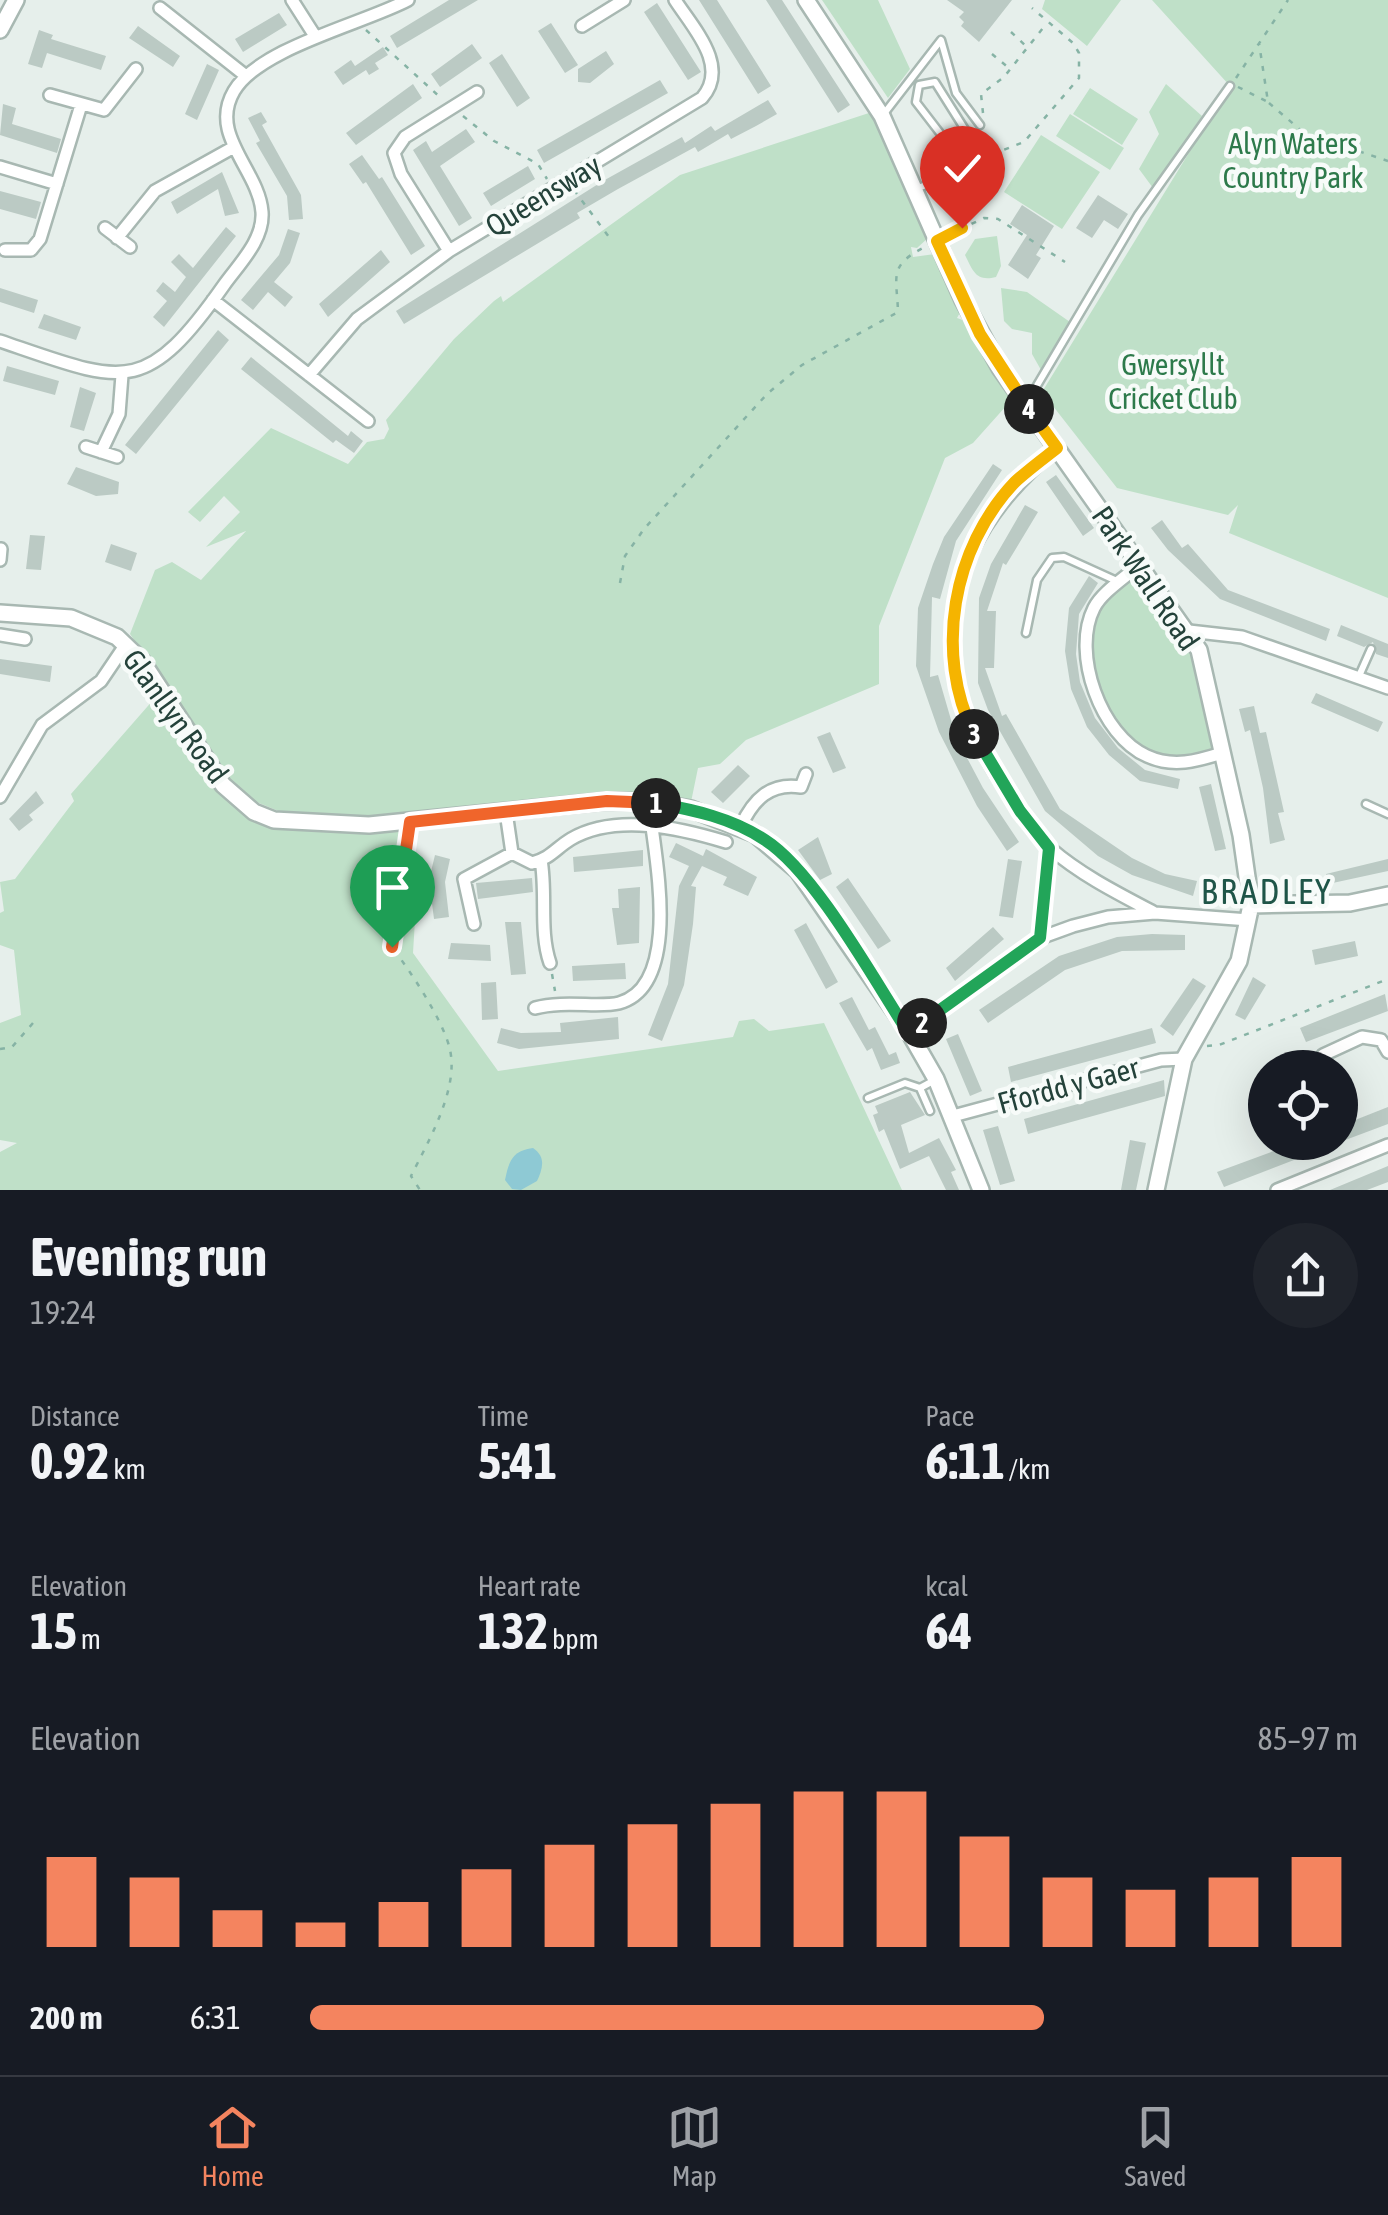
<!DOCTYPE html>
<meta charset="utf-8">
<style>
body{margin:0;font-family:"Asap Condensed",sans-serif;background:#20242c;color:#f1f3f6;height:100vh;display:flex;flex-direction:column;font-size:38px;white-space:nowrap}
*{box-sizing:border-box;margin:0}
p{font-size:32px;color:#9ea1a6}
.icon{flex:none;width:55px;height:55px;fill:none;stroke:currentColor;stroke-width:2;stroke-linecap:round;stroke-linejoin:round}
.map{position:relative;height:1190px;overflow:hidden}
.details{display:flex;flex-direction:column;background:#171b24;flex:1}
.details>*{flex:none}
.fabs{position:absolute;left:1248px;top:1050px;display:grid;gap:20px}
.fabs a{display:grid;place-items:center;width:110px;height:110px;border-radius:50%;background:#171b24;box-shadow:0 10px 40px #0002;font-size:50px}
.pin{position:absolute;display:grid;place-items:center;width:85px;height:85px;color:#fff;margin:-102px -42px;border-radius:50% 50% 50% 0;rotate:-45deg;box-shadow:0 0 10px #0007}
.pin .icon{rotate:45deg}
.km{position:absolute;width:50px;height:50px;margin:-25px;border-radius:50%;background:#222;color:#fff;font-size:28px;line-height:50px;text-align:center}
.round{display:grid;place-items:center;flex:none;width:105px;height:105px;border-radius:52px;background:#20242c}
.headline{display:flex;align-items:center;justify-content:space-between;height:170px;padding:0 30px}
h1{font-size:55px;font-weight:700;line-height:75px}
.stats{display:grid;grid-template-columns:repeat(3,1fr);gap:15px;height:170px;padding:10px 30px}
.stats div{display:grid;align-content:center}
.stats b{font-size:50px;font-weight:700}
.stats small{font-size:28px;font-weight:400}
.stats p{font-size:28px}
.chart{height:280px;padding:20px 30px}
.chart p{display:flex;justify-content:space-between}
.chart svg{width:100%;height:180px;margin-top:10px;stroke:#f4845f;stroke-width:6}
ul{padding:0 30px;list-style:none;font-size:32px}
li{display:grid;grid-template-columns:160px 120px 1fr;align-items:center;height:75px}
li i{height:25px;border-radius:12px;background:#f4845f}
.tab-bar{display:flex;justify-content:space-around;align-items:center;height:140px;border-top:2px solid #363941;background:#171b24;font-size:28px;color:#9ea1a6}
.tab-bar a{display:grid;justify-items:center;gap:5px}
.tab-bar .selected{color:#f4845f}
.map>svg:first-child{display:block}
</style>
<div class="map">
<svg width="1388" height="1190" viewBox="0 0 1388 1190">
<rect width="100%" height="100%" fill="#e6efeb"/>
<path fill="#bfe0c8" d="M822 0H878L910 69 888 98Z
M1045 0H1121L1087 46 1042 9Z
M1152 0H1388V598L1229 533 1238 505 1228 515 1117 488 1042 392 1230 86Z
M1166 84 1202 116 1153 188 1139 169 1159 134 1149 112Z
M1090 88 1138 119 1122 145 1073 114Z
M872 112 928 238 917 248 911 247 913 257 935 254 963 307 957 318 971 323 1015 396 973 443 945 458 879 626V684L746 740 720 764 698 768 691 802 608 794 417 811 370 820 288 815 247 798 234 786 130 634 155 570 172 562 201 580 246 531 206 547 240 512 224 496 200 522 188 512 271 428 348 464 367 442 384 439 389 429 386 420 454 339 494 301 501 296 503 302 680 175Z
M1070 114 1124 148 1110 170 1056 136Z
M1041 135 1100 172 1062 229 1004 192Z
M997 236 1001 266 996 277C976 282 973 271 965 255L975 239Z
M1001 288 1027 292 1070 322 1041 370 1032 354V333L1012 329 1004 321Z
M1139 565 1189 631 1222 753C1159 774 1112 749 1090 685 1083 665 1093 629 1094 608Z
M154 699 233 804 252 812 405 824 411 830 417 887 413 953 498 1071 733 1037 739 1021 754 1019 769 1031 824 1023 902 1190H0V1152L17 1143 0 1140V1023L21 1015 14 950 0 945V913L4 911 0 882 15 879 74 801 71 794Z"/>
<path fill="#8ec9d4" d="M533 1148C546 1157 543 1168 537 1181L521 1190 512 1189 505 1180C509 1161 512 1151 533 1148Z"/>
<path fill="#bbcac4" d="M449 0H478L397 48 390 36Z
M699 0H717L771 86 758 94Z
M766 0H782L850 105 838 113Z
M947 0H1012L979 42 961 26 964 22 959 17 964 12Z
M657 3 701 72 688 80 644 12Z
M279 13 287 25 243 52 235 39Z
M551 23 578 65 565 73 538 31Z
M138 26 180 56 173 67 129 38Z
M39 30 53 35 51 39 106 56 101 70 47 53 42 68 28 64Z
M472 44 482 58 440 87 431 74Z
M383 47 388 55 375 63 379 69 369 75 366 70 343 85 334 72 351 60 355 66Z
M606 51 614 64 590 83 578 82V69Z
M502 54 530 98 517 107 489 63Z
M207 64 219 70 197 120 185 114Z
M660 80 668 93 544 163 537 150Z
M413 84 422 98 356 145 346 133Z
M768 100 777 114 756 126 731 139 728 134 698 152 695 147 618 189 577 213 580 218 404 324 396 311 603 181 682 137 685 143 711 126 715 131Z
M3 104 16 108 12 124 61 139 57 153 0 135Z
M261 112 267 122 262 125 301 195 303 219 289 220 287 196 256 143 260 141 248 118Z
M466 129 475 142 440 166 472 218 459 226 413 150 426 141 432 152Z
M362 155 379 179 382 177 425 246 411 255 366 182 363 184 349 164Z
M528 166 535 179 491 206 483 193Z
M222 172 239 213 225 216 218 189 177 214 171 202Z
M0 191 41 202 36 219 0 209Z
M1098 195 1128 214 1118 229 1104 220 1092 238 1076 228Z
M1022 205 1054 226 1036 255 1041 258 1028 279 1008 265 1027 235 1010 224Z
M226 227 236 236 164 327 153 317 167 301 156 291 163 282 175 292 186 277 171 262 179 254 193 268Z
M288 229 300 233 290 263 274 282 293 297 285 307 268 292 253 310 241 300 279 255Z
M381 250 390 262 328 317 319 304Z
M0 288 38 300 34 313 0 302Z
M44 314 81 327 76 340 38 328Z
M218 330 229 340 136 454 125 445Z
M251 357 348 436 351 431 363 441 354 453 336 440 333 443 241 369Z
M7 366 59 381 55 395 3 381Z
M80 387 96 393 84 431 70 427Z
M993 464 1002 470 956 541 940 599 932 597 930 677 938 675 956 737 983 788 1019 842 1007 851 977 806 939 732 916 666 918 608 933 564 944 537Z
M76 467 119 482 118 494 96 496 67 484Z
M1056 475 1094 528 1083 536 1046 482Z
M1025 505 1038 512 1006 565 1003 563 987 611H996L994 668H985L1002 716 1006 714 1060 809 1132 858 1165 874 1197 881 1193 896 1132 875 1098 856 1045 811 988 710 978 683 979 598 991 564Z
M1162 520 1182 548 1188 544 1228 590 1330 629 1326 641 1220 599 1168 550 1151 528Z
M30 535 45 536 41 570 26 569Z
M111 544 137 553 131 571 105 562Z
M1089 576 1098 583 1079 614 1076 654 1080 682 1095 718 1118 748 1145 770 1180 779 1178 789 1140 781 1109 755 1087 727 1071 689 1065 651 1069 608Z
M1341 625 1388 644V658L1376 654 1373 642 1364 647 1337 636Z
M0 659 52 666 50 682 0 674Z
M1316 693 1383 722 1378 732 1311 703Z
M1254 706 1260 733 1266 732 1284 812 1278 813 1285 840 1270 844 1263 788 1250 730 1245 732 1239 709Z
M830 732 846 768 833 773 817 737Z
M738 765 750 776 723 803 711 792Z
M1211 784 1226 849 1215 851 1199 787Z
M36 791 44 803 29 815 33 820 19 831 9 819Z
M818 837 832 874 820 880 798 850Z
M676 843 703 856 706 849 757 877 748 896 723 885 727 877 702 866 691 886 696 887 693 924 684 985 662 1041 648 1035 668 984 679 886 689 866 669 857Z
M643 850V866L574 872 573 857Z
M435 855 450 859 445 882 449 917 434 919 429 880Z
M1008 859 1022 861 1013 918 999 916Z
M1388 859V871L1328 884 1326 874Z
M532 878 533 892 478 899 476 883Z
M848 878 891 941 878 949 836 887Z
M640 887 639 943 617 945 612 908H619L618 889Z
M505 922H521L526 974 511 975Z
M806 923 838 982 826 989 794 930Z
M993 927 1004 939 955 981 946 968Z
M1152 934 1185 935V950L1122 951 1065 970 988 1023 979 1010 1059 956 1117 937Z
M1355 941 1358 956 1315 965 1312 950Z
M451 943 490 945 491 961 448 959Z
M625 963 626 979 573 981 572 966Z
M1253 977 1266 985 1245 1020 1235 1015Z
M1193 978 1206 986 1173 1036 1160 1026Z
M496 982 498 1019 482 1020 481 983Z
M1385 994 1388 1011 1306 1042 1300 1028Z
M852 997 869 1030 875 1027 889 1055 896 1052 900 1063 881 1070 872 1048 867 1051 839 1003Z
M618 1017 619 1039 519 1049 497 1043 501 1028 521 1033 561 1032 560 1023Z
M1152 1028 1156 1043 1011 1082 1008 1067Z
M958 1034 982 1091 970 1096 946 1039Z
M1164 1080 1165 1096 1028 1134 1024 1119Z
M910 1092 925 1115 901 1125 909 1153 939 1138 956 1170 951 1172 959 1190H946L929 1156 900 1169 884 1129 879 1132 873 1115 878 1113 875 1106Z
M1388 1107V1124L1340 1142V1126Z
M998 1126 1015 1181 1000 1185 983 1130Z
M1130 1140 1146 1143 1136 1190H1121Z
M1298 1142 1338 1143 1224 1187 1217 1172Z
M1388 1166V1182L1367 1190H1330Z"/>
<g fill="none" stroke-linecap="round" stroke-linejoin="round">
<defs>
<path id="service" d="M935 82 969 136V156L953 150 916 102 919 85Z
M883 115 941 40 956 93 980 125
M915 189 949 177 977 148
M1026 404 1138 215 1230 86
M1026 633 1037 580 1052 558 1064 557 1119 582
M1359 676 1371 649
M1366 804 1388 814
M920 1088 930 1111
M868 1098 905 1083 920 1088 935 1080"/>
<path id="minor" d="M292 0 315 36
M160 8 246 76
M582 26 624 0
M50 95 104 110 136 69
M0 167 57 184
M105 228 130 247
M117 238 155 191 234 147
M5 250H31L40 239 81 105
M449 251 401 174 394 153 405 137 477 92
M213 300 368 421
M0 341C123 383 144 399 224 285 239 264 264 240 262 212 259 170 208 135 234 91 259 48 365 23 408 0
M309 375 357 319 449 251 702 98C730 66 693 28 675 0
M86 447 117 457
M1057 448C946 540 918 651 997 776 1013 800 1028 830 1051 849 1081 875 1119 894 1155 913
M101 452 119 414 122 375
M0 560 1 549
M1139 565C1126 577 1102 592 1094 608 1071 653 1101 736 1147 756 1173 768 1197 761 1222 753
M1189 631 1242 637 1388 688
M0 635 25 639
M0 797 42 725 101 681 126 644
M506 812 512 853 532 863C551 858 556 848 571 839 616 813 680 828 726 842
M741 826C753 800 770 782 801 787L806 774
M541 860C547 894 539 931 550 963
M474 924 464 879 512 853
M1040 938 1049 848
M535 1008C564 1000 599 1008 619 1003 678 987 658 873 652 827
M909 1032 1040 938 1073 926 1108 917 1155 913 1249 920
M1323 1055 1362 1037 1381 1040 1388 1052
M953 1116 1161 1060 1184 1059
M1277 1190 1388 1145"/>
<path id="tertiary" d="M806 0 882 116 963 300 1000 368 1199 650 1241 835 1251 905 1239 961 1184 1059 1156 1190
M0 30 16 0
M0 613 71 618 117 637 142 661 223 785 254 812 274 820 369 825 607 801 651 802 691 809 755 834 798 871 909 1032 936 1079 981 1190
M1251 905 1350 903 1388 895"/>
</defs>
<use href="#service" stroke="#a8b8b2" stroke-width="11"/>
<use href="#minor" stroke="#a8b8b2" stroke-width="16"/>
<use href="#tertiary" stroke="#a8b8b2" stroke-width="20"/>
<path stroke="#86b3a5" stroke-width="2.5" stroke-dasharray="5 8" stroke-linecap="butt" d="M366 30 441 98
M1011 32 1027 47
M992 54 1010 69
M1236 78 1288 0
M1238 87 1268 102 1259 43
M1269 103 1304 133 1388 161
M983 113 981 94 1004 77 1047 23
M463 116 494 141 538 164 547 179
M980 159 1024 142 1079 78V53L1073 43 1032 8
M574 190 609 237
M934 195 949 188
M948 235 984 218 998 219 1065 262
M620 583 625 556 644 529 767 394 802 365 898 312C897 277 888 266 923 248
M409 835 392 947C410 971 444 1021 450 1050 459 1089 428 1142 411 1176L420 1190
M552 974 555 991
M1207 1046 1219 1045 1388 979
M0 1049 12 1047 33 1023"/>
<use href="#service" stroke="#fff" stroke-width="6"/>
<use href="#minor" stroke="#fff" stroke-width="11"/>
<use href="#tertiary" stroke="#fff" stroke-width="15"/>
</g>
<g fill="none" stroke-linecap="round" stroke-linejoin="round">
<defs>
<path id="split-1" d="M392 947 410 822 607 801 656 803"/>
<path id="split-2" d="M656 803C694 810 732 818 765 840 815 872 874 980 908 1032L922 1023"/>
<path id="split-3" d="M922 1023 1040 938 1049 848 1020 811 974 734"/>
<path id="split-4" d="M974 734C934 654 952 548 1015 482 1028 470 1043 459 1057 448L1029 409"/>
<path id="split-5" d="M962 228 937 241 980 334 1029 409"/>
</defs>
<use href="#split-1" stroke="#fff" stroke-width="20"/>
<use href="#split-2" stroke="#fff" stroke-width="20"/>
<use href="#split-3" stroke="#fff" stroke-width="20"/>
<use href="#split-4" stroke="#fff" stroke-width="20"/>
<use href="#split-5" stroke="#fff" stroke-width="20"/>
<use href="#split-1" stroke="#f0652b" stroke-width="12"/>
<use href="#split-2" stroke="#22a559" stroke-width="12"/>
<use href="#split-3" stroke="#22a559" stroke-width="12"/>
<use href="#split-4" stroke="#f5b400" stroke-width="12"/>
<use href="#split-5" stroke="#f5b400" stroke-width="12"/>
</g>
<g text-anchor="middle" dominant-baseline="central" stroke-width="9" stroke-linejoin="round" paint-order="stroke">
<g font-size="30" fill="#2d7a4b" stroke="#f7fbf9">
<text x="1293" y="143">Alyn Waters<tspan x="1293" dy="34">Country Park</tspan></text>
<text x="1173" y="364">Gwersyllt<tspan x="1173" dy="34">Cricket Club</tspan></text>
</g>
<g font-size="30" fill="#24423a" stroke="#f7fbf9">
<text transform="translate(543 195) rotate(-31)">Queensway</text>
<text transform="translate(1146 578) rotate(56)">Park Wall Road</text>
<text transform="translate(176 716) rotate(54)">Glanllyn Road</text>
<text transform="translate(1068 1085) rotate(-15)">Ffordd y Gaer</text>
</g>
<g font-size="35" letter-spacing="2.5" fill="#1f5548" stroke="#f7fbf9">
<text x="1267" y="891">BRADLEY</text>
</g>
</g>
</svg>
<div class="fabs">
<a><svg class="icon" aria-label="locate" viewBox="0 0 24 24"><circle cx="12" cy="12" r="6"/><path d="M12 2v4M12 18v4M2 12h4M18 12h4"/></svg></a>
</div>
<div class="pin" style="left:392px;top:947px;background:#1e9e55"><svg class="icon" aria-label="arrive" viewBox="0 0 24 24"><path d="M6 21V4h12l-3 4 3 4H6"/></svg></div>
<div class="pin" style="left:962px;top:228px;background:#d93025"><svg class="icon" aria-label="check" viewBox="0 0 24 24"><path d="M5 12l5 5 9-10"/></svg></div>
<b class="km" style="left:656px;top:803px">1</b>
<b class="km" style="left:922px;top:1023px">2</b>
<b class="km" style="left:974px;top:734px">3</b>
<b class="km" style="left:1029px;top:409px">4</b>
</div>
<section class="details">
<div class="headline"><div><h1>Evening run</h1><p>19:24</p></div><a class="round"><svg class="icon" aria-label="share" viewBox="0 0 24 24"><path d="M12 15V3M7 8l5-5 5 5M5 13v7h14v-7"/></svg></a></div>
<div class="stats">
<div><p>Distance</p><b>0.92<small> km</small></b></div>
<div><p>Time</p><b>5:41</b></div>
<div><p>Pace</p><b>6:11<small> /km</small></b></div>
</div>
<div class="stats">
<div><p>Elevation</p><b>15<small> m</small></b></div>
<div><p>Heart rate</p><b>132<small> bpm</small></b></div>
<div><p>kcal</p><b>64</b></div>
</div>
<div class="chart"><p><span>Elevation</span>85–97 m</p>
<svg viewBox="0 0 160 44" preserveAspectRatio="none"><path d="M5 44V22M15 44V27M25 44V35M35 44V38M45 44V33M55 44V25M65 44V19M75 44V14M85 44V9M95 44V6M105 44V6M115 44V17M125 44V27M135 44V30M145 44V27M155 44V22"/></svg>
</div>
<ul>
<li><b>200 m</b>6:31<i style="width:70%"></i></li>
</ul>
</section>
<nav class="tab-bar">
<a class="selected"><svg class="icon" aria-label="home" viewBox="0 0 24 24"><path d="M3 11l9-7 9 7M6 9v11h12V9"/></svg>Home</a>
<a><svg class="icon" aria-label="map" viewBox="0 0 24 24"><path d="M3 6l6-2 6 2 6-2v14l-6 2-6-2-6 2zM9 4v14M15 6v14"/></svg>Map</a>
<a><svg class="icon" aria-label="saved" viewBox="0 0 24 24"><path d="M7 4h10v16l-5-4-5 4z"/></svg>Saved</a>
</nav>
